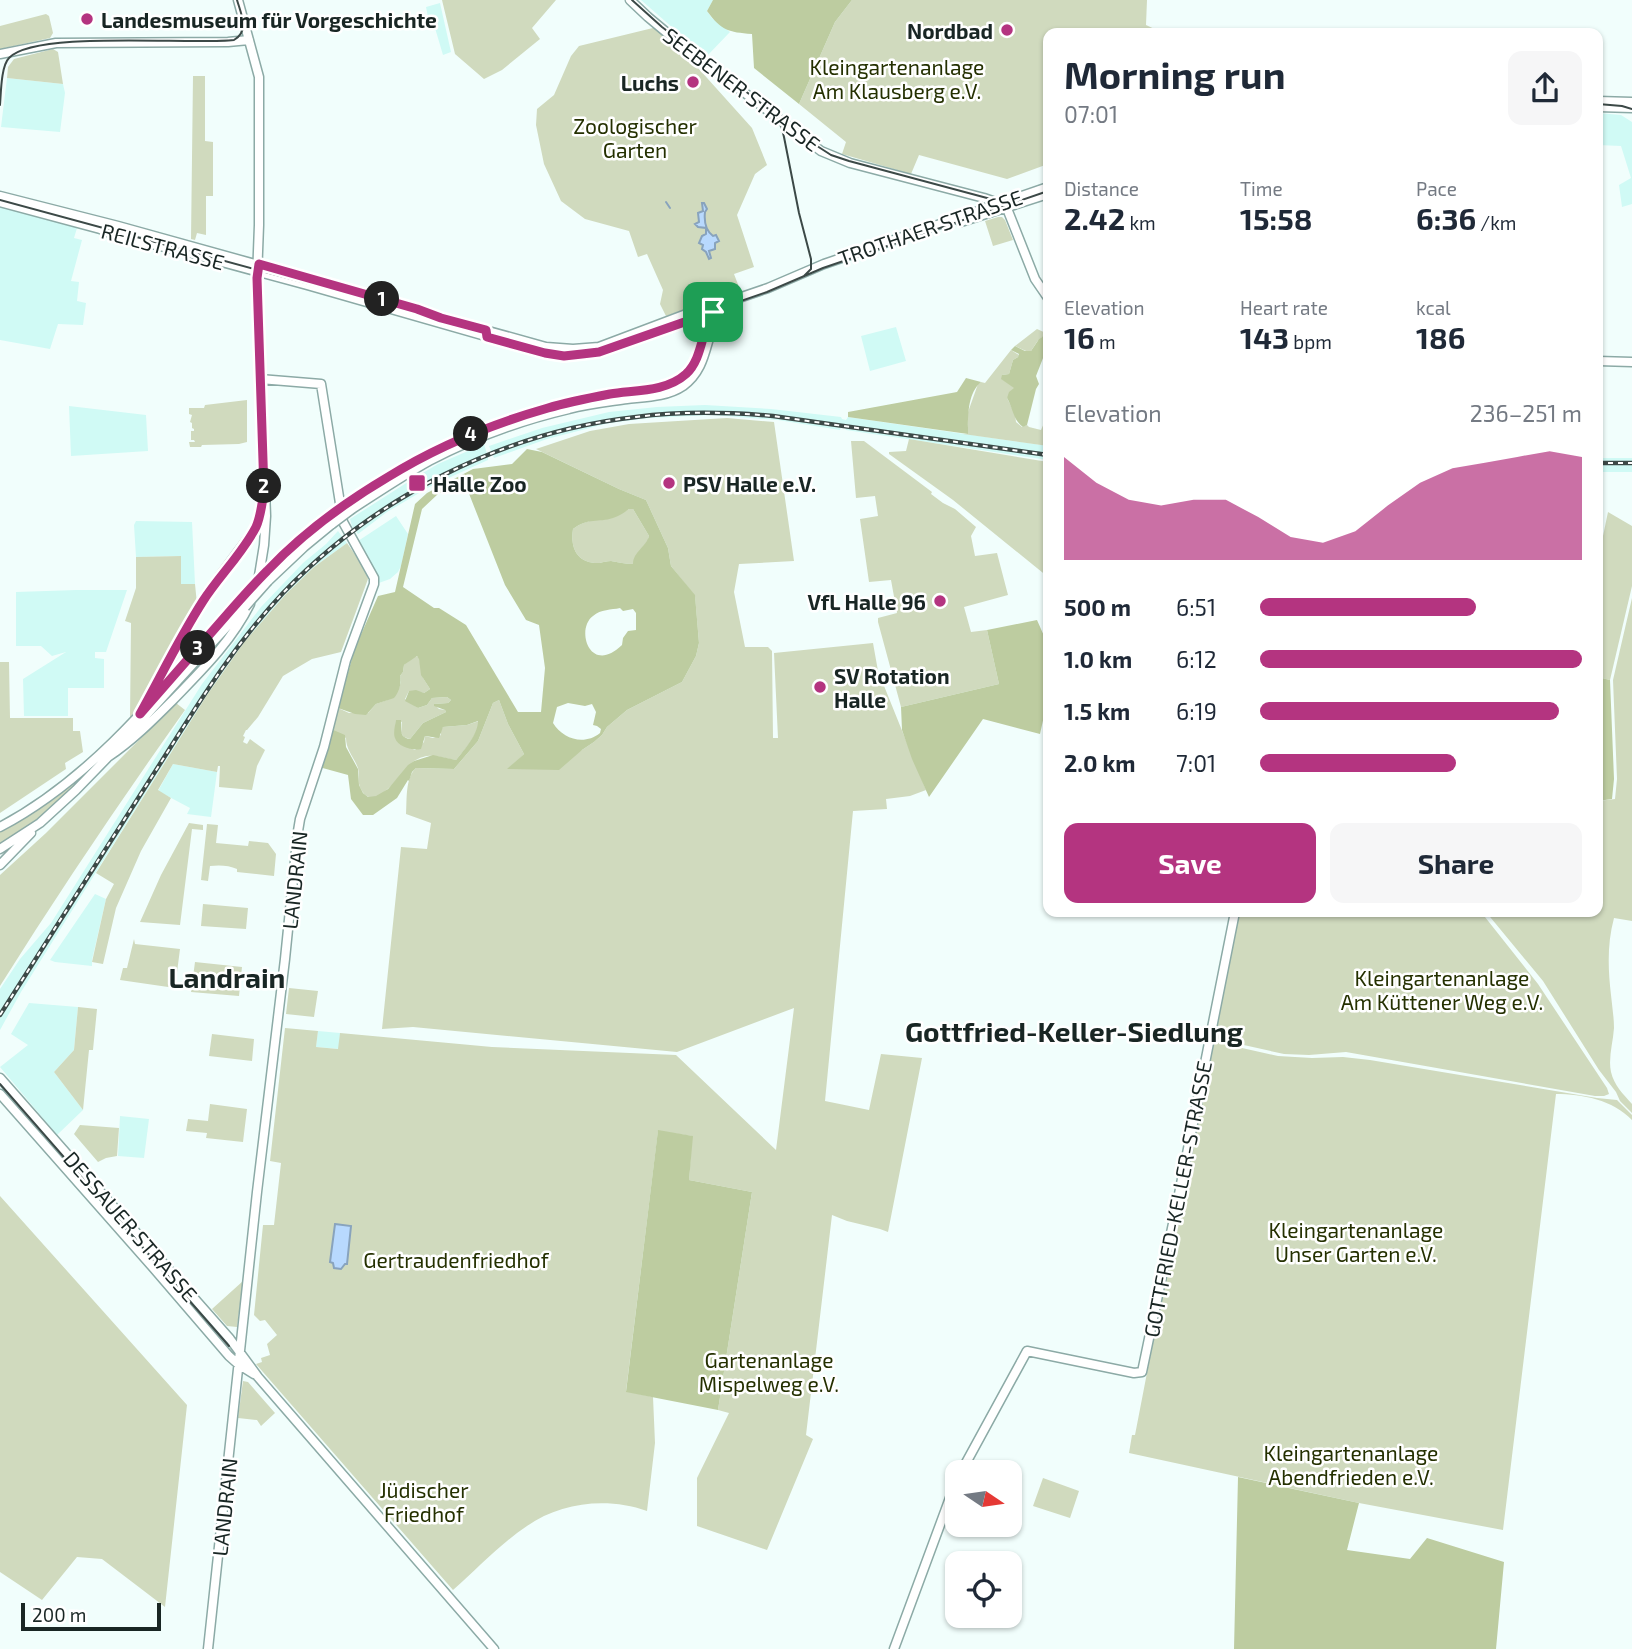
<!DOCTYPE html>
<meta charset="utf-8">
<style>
body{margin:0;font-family:"Exo 2",sans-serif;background:#f6f6f7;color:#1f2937;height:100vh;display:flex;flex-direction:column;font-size:26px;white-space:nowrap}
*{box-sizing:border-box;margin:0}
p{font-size:23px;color:#747a83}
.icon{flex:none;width:38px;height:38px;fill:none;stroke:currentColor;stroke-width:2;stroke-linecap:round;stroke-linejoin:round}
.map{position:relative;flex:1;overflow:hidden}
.details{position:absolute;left:1043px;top:28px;width:560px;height:889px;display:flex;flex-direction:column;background:#fff;border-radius:14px;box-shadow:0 2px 5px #0004}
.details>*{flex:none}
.needle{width:46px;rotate:103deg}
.controls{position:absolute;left:945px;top:1460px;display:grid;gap:14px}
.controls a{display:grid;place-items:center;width:77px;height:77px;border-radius:14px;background:#fff;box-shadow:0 2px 5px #0004;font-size:35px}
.scale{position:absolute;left:21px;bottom:18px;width:140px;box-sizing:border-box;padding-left:7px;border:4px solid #192624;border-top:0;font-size:19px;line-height:24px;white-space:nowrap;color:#192624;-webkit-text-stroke:5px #fff;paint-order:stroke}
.pin{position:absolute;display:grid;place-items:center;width:60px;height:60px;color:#fff;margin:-30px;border-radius:14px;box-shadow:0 4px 10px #0006}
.km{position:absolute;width:35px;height:35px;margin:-18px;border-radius:50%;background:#222;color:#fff;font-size:19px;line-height:35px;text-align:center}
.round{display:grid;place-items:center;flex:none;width:74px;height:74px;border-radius:14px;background:#f6f6f7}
.headline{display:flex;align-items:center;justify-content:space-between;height:119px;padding:0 21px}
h1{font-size:38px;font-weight:700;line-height:52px}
.stats{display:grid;grid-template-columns:repeat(3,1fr);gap:10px;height:119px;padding:7px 21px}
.stats div{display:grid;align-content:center}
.stats b{font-size:30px;font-weight:700}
.stats small{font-size:19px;font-weight:400}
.stats p{font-size:19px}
.chart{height:196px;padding:14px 21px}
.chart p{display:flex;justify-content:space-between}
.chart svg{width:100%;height:126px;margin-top:7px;fill:#b43480;opacity:.7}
.button{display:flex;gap:14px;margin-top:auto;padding:14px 21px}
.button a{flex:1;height:80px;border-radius:14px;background:#b43480;color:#fff;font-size:28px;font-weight:700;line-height:80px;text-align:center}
.button a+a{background:#f6f6f7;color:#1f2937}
ul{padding:0 21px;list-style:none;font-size:23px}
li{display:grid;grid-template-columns:112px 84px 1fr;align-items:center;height:52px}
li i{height:18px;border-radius:9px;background:#b43480}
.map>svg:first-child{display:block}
</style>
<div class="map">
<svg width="1632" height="1649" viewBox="0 0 1632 1649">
<rect width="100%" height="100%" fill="#f1fefc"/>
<path fill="#d0faf5" d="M641 0H713L707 11 712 18 730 32 706 57Z
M440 3 451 52 443 55 435 28 430 27 426 7Z
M7 78 63 84 65 93 60 132 1 127Z
M1598 113 1621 115 1632 122V204L1622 207 1619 185 1631 178 1621 146 1598 145Z
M0 207 77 228 74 238 82 240 71 281 79 282 77 301 86 303 83 325 58 324 50 349 0 340Z
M896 327 906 361 870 371 861 336Z
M705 405 771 409 841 417 842 419 846 420 848 417 1048 446V460L846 430 845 427H841L840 430 778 420 712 415 649 418 609 423 547 439 494 458 489 446 542 428 609 412 657 407Z
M69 406 146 415 148 451 71 456Z
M484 444 488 457V460L431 486 387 512 358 534 352 526 350 519 411 480 438 464Z
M1598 458H1632V472H1598Z
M396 516 408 534 401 566 398 572 390 579 376 584 358 541Z
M136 521 192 522 195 584H181V556L136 557 134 525Z
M338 531 347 543 314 567 286 594 245 641 207 695 21 992 0 1030V989L20 959 51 923 202 684 261 607 303 563 326 544Z
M76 590H127L106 652H95V658L104 659V688H68V716H24L23 679 66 652 52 656 41 646H16V592Z
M173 764 217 772 211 817 187 814 190 808 158 791Z
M95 894 106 899 92 960V966L55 962 50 960Z
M29 1003 78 1007 74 1050 54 1072 83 1110 57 1135 0 1067 28 1045 11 1034Z
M318 1031 340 1033 339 1049 316 1047Z
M120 1116 149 1119 144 1158 118 1156Z"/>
<path fill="#d0dabe" d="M442 0H556L532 28 540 39 502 70 484 79 455 54Z
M852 0H1147L1146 25 1163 33H1048V164L1007 179 919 155 911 174 842 154 846 142 799 104 835 22Z
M46 14 49 16 53 33 50 38 0 49V26Z
M657 27 672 39 752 128 767 165 755 174 737 215 754 267 734 274 739 287 707 299 703 303 666 316 660 304 663 290 647 254 638 257 629 231 585 219 561 201 544 164 536 125 537 109 554 95 571 56 579 46Z
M53 49 58 52 63 84 7 78 8 67 14 59Z
M193 76H205V141L213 142V196H206V235L197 233 195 240 191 239Z
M998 217H1002L1005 220 1013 240 993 246 985 221Z
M1037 329 1048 334V336C1039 335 1036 344 1031 351H1026L1015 346Z
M1011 350 1019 355 1018 357 1013 360 1009 374 1002 375V379L1015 388 1007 398 1015 414 1016 422 1022 427 1027 425 1029 427 1041 430 1048 414V446L963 434H968V412L978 384 981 382 985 383Z
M247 400V442L239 444 202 445 201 447H190L189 442H195L194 440H191V431H194V429L192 428V423L190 422 192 415 189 414V408H204L205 405Z
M727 418 774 422 794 561 739 564 734 592 745 647H768L772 651 773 738H778L774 653 873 643 878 671 926 790 910 796 886 799 887 809 853 811 825 1101 869 1110 881 1054 922 1058 888 1232 880 1229 847 1221 832 1215 806 1435 813 1439 767 1550 697 1526V1478L729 1413 718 1410 752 1192 689 1180 692 1136 658 1131 626 1391 653 1397 655 1443 647 1511C608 1497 561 1502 527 1526 500 1544 477 1569 453 1590L256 1364 262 1362 261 1358 270 1355 267 1344 277 1335 265 1320 260 1321 254 1315 263 1225H274L281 1163 270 1161 285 1028 318 1031 316 1047 338 1049 340 1033 492 1047 676 1055 776 1150 794 1008 677 1052 413 1027 382 1029 401 847 427 849 431 823 406 814C407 800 405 778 416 768L454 769 478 741 493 703 499 700 508 724 524 754 508 769 582 750 594 742 602 735 607 727 627 710 682 682 696 656 699 643 695 596 671 566 668 548 646 500 619 489 536 449 590 431 629 424Z
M909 439 1048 462V577L953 500 889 454V452L906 451Z
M851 441H864L932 492 931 494 943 503 955 509 976 527 971 536 975 556 997 553 1008 595 964 607 971 632 987 630 999 684 901 707 878 622V618L897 613 891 580 869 582 860 519 878 516 875 496 856 498Z
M629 509H633L649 536 648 540 633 564C626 564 618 562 611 561 607 561 603 562 600 563 577 564 570 548 573 529 590 516 612 520 629 509Z
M1608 512 1632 526V586L1610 680 1598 677V560Z
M347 543 365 569 368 579 341 652 312 659 283 676 258 717 247 730H246L243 736 245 737 243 742 247 744 250 739 265 750 257 766 252 790 219 787 220 766H218L217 772 173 764 158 790 171 798 141 851 116 908 103 964 92 962 106 899 114 884 96 873 207 695 245 641 286 594 314 567Z
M181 556V584H195L197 604 149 693 130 718 131 623 125 621 136 588V557Z
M1632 598V921L1614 918C1607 944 1608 969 1611 995 1612 1006 1614 1017 1614 1028 1613 1043 1608 1058 1611 1072 1614 1085 1623 1094 1632 1104V1113L1620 1101 1616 1092 1599 1070 1543 981 1486 912H1598V801L1615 799 1617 779 1613 680Z
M415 656 419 657 423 678 430 689 424 693 409 691 405 699 418 708 427 705 432 698 447 697 451 700 448 703 434 704 439 709 445 710 446 712 423 723 410 739 404 737 401 733 402 722 396 720 395 737 402 745 415 750 424 742 425 736 433 738 441 735V730L443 727 467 725 479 721C478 735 465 749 456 760 439 758 431 751 414 761 403 768 375 817 361 789 357 783 360 775 358 768 354 757 346 750 346 738L331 729 338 708 349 713H368L376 704 387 700 399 688 401 682 400 676 403 672 404 665Z
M0 662H9L10 718H73V731H80L83 752 65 763 66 769 0 813Z
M176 703 185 710C121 800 59 892 0 986V875L46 833Z
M101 759 58 805 0 848V831L53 800Z
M189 823 203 825V830L192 829 180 925 140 922 161 875Z
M207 824 218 825 216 843 248 846 249 841 268 843 276 854 274 876 237 872V869C229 865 218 865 210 866L208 881 201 880Z
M203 904 248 908 246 929 201 926Z
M1236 912H1481L1538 984 1607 1088 1609 1094 1604 1096H1595L1346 1052 1309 1055 1284 1054 1212 1038Z
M134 939 135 944 180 949 175 988 120 980 123 968H127Z
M195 962 242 967 239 996 191 992Z
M289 988 318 991 314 1017 286 1014Z
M78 1007 97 1009 93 1050H89L83 1110 54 1072 74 1050Z
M212 1034 254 1039 252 1061 209 1056Z
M1211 1041 1278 1056 1312 1058 1343 1057 1370 1060 1597 1098 1617 1100 1632 1115V1120C1613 1100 1582 1094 1556 1094L1503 1530 1359 1503 1129 1453 1132 1435H1135Z
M210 1104 247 1109 243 1142 206 1138 207 1133 186 1131 188 1119 208 1121Z
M80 1125 119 1128 117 1156 106 1158 98 1162 74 1134Z
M0 1196 187 1405 165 1607 102 1559 77 1557 42 1600 0 1572Z
M243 1281 237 1327 227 1326 212 1309Z
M243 1381 248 1382 275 1413 261 1426 257 1420 238 1418Z
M1043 1478 1079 1491 1070 1518 1033 1506Z"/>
<path fill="#bdcca0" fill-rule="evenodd" d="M713 0H852L835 22 799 104 754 68 752 34C728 32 722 31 707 11Z
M1045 335 1048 336 1045 353 1036 376 1039 384 1036 389 1027 425 1023 427C1013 420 1013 408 1007 398L1009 392 1014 388 1001 379 1002 375 1009 374 1013 360 1018 357 1019 354 1011 350 1015 346 1025 351H1031L1039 339Z
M966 378 981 382C967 394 968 417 968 434L848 417V412L957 392Z
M527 449 542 452 619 489 646 500 668 548 671 566 695 595 699 643 696 656 682 682 627 710 607 727 602 735 594 742 582 750 559 770 507 769 524 754 508 724 499 700 493 703 478 741 454 769 416 768 412 772 409 781 408 780 397 798 373 815H363L351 799 348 775 319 767 331 729 345 735 346 747 358 769 359 785 363 793 368 797 376 796 388 789 408 765 414 761 433 755 456 760C465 749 478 734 478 721L467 725 443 727 439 738 425 736 421 749C413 751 398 747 395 738 393 734 395 725 396 720H401C402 729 398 737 410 739L423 723 446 712 445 710 434 706V704L448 703 451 700 447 697 432 698 427 705 418 708 405 701 409 691 416 690 424 693 430 689 421 675 419 659 417 656 404 665 403 672 400 676C402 683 399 692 394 698L376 704 366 715 355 714 338 708 355 648 378 596 395 592 415 504 427 493 473 469 512 464ZM464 481 505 585 526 620 539 625 545 668 541 712H518L466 625 439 608H434L403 587 422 509 438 494ZM629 509H633L649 536C646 547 633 552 633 564 626 564 618 562 611 561 607 561 603 562 600 563 577 564 570 548 573 529 589 517 598 523 613 518 619 516 625 512 629 509ZM620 608 623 611 633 609 636 613V630L628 631 623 638 622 645C590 676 575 629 593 616 601 609 611 610 620 608ZM568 703 585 706 592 704 596 712 593 725 597 726 601 729 600 733C584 746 563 739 553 723L557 707Z
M1037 620 1048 645V698L1040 734 983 719 929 797 912 759 902 730 901 707 999 684 987 630Z
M1598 677 1610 680 1614 779 1612 799 1598 801Z
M658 1130 693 1136 689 1180 752 1192 718 1410 626 1392Z
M1238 1477 1359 1503 1347 1550 1410 1559 1427 1538 1504 1562 1496 1649H1234Z"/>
<path fill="#b8d9fe" stroke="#88a3bd" stroke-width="2" d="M702 203H704L707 209 705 212C704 221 705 230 713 236L716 235 719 241 715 243V249L709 251 711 258 709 259 706 252 702 249 703 245 699 243 702 236 706 234V228L698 227 695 224 699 222 698 213 703 211Z
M335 1224 351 1226 347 1264H345L341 1269 334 1268 333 1263 330 1262Z"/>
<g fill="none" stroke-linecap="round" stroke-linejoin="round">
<path stroke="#88a3bd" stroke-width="2" d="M666 202 670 208"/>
<defs>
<path id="secondary" d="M238 0 259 77V225L257 278 266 516 264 545 258 582
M630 0 648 17 678 42 821 151 850 163 984 198 1001 204 1008 211 1035 279 1048 298
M0 54 56 43 228 42 249 40
M1598 101 1632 102
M1598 107 1632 108
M0 196 118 226 417 309 441 318 546 347 573 349 599 347 713 304 727 302 768 288 824 264 1048 187
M0 202 100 229 115 235 185 252 307 285 531 349 564 356 583 354
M961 222 1048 194
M635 339 735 304
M1598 361 1632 362
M349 502C412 461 478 427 551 407 572 402 593 397 614 394 636 390 662 391 681 378 703 362 700 333 713 312
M352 509C377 493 402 476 429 461 471 439 522 420 569 409 588 404 607 402 627 399 645 397 667 397 683 386 713 364 702 328 726 308
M267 570 330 516
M268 581 304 547 332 524
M148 700 208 592 255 529 262 508
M108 757C132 741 152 721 173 700 202 670 231 642 250 604
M0 827C101 774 173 676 247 592
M0 849 40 823 76 790 108 757 243 609
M0 865 31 833
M0 1078 230 1339 258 1377 494 1649
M0 1094 157 1272 229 1356 238 1364 254 1374
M961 1472 1027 1351 1134 1373 1142 1372 1176 1209 1235 912
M208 1649 257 1192 285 959 298 831 300 819 324 747 346 660 374 584V578L343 522 321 384 260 379
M894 1649 957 1479"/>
</defs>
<use href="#secondary" stroke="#8caaa6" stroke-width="11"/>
<use href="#secondary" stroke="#fff" stroke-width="8"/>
<path stroke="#3c4947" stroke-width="2" d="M632 0 662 27 814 144 831 155 849 161 987 198 995 200H1010
M1598 104 1622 106 1632 109
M0 105C1 93 1 66 9 58 35 30 191 45 234 40 250 31 241 14 237 0
M776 116 781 125 784 137 799 213 811 259V269L804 276
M0 200 365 299 491 336 546 350 564 353 599 349 695 314 715 310 767 292 823 268 1048 191
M0 1084 229 1346"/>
<defs>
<path id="rail" d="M1598 463H1632
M0 1015C50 936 100 857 151 778 192 714 230 649 283 593 375 497 503 432 636 417 682 411 727 412 773 416L1048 455"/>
</defs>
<use href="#rail" stroke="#3c4947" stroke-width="4.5"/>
<use href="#rail" stroke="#fff" stroke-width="2" stroke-dasharray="5" stroke-linecap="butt"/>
<defs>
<path id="secondary-bridge" d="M330 516 349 502
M332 524 352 509
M247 592 267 570
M245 607 268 581"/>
</defs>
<use href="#secondary-bridge" stroke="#8caaa6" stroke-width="11" stroke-linecap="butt"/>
<use href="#secondary-bridge" stroke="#fff" stroke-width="8"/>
</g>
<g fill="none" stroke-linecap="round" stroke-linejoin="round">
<defs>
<path id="route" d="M259 264 417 309 441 318 486 330 487 337 545 353 564 356 582 354 599 352 713 312C701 331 703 358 686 374 666 392 635 390 610 394 589 398 568 402 548 408 492 424 438 446 388 477 344 503 302 534 267 571 252 586 238 602 224 618 196 650 168 682 140 714 161 676 180 637 203 601 219 576 242 554 256 527 261 516 262 503 264 491L257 278Z"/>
</defs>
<use href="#route" stroke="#fff" stroke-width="14"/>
<use href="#route" stroke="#b43480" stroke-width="9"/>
</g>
<g fill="#b43480" stroke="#fff" stroke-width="2.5">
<circle cx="87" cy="19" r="7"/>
<circle cx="1007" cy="30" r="7"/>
<circle cx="693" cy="82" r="7"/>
<rect x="408" y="474" width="18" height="18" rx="3.5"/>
<circle cx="669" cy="483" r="7"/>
<circle cx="940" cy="601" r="7"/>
<circle cx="820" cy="687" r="7"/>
</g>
<g text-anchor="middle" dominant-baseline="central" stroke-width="5" stroke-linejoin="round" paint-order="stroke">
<g font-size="21" font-weight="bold" fill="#192624" stroke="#fff" text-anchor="start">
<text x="101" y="19">Landesmuseum für Vorgeschichte</text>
<text x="993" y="30" text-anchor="end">Nordbad</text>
<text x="679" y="82" text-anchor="end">Luchs</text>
<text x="433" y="483">Halle Zoo</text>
<text x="683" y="483">PSV Halle e.V.</text>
<text x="926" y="601" text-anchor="end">VfL Halle 96</text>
<text x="834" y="675">SV Rotation<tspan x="834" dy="24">Halle</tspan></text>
</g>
<g font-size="21" fill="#243000" stroke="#fff">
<text x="897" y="66">Kleingartenanlage<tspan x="897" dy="24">Am Klausberg e.V.</tspan></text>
<text x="635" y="125">Zoologischer<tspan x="635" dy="24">Garten</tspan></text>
<text x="1442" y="977">Kleingartenanlage<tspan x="1442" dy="24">Am Küttener Weg e.V.</tspan></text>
<text x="1356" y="1229">Kleingartenanlage<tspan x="1356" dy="24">Unser Garten e.V.</tspan></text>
<text x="456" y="1259">Gertraudenfriedhof</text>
<text x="769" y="1359">Gartenanlage<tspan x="769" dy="24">Mispelweg e.V.</tspan></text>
<text x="1351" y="1452">Kleingartenanlage<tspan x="1351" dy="24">Abendfrieden e.V.</tspan></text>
<text x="424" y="1489">Jüdischer<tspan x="424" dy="24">Friedhof</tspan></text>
</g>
<g font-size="21" fill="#192624" stroke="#fff">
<text transform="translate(742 89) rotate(37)">SEEBENER STRASSE</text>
<text transform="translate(930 227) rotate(-19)">TROTHAER STRASSE</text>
<text transform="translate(163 246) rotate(15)">REILSTRASSE</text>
<text transform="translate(294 880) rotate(-84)">LANDRAIN</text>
<text transform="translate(1177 1199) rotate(-79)">GOTTFRIED-KELLER-STRASSE</text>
<text transform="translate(131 1226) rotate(49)">DESSAUER STRASSE</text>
<text transform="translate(224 1507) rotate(-84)">LANDRAIN</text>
</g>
<g font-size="28" font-weight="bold" fill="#192624" stroke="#fff">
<text x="227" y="977">Landrain</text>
<text x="1074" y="1031">Gottfried-Keller-Siedlung</text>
</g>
</g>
</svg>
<div class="controls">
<a><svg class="needle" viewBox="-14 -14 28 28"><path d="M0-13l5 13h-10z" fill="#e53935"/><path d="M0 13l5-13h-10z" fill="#747a83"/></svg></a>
<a><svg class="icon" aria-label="locate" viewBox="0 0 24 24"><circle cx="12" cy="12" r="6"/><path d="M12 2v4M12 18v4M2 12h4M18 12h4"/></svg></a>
</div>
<div class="scale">200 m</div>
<div class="pin" style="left:713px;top:312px;background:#1e9e55"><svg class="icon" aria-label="arrive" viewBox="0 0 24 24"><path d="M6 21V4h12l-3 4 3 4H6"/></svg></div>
<b class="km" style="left:382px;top:299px">1</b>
<b class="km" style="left:264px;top:486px">2</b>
<b class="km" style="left:198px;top:648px">3</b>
<b class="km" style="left:471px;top:434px">4</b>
<section class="details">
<div class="headline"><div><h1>Morning run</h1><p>07:01</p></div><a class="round"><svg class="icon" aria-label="share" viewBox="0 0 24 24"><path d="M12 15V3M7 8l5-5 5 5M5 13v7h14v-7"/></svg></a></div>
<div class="stats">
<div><p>Distance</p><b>2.42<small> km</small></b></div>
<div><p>Time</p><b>15:58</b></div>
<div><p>Pace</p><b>6:36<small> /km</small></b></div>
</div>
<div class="stats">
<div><p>Elevation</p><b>16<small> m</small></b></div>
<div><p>Heart rate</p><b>143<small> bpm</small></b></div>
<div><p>kcal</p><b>186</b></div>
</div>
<div class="chart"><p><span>Elevation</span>236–251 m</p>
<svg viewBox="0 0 160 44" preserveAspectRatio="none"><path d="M0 44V8L10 17L20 23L30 25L40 23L50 23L60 29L70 36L80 38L90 34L100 25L110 17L120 12L130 10L140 8L150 6L160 8V44z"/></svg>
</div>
<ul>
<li><b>500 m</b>6:51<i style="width:67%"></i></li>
<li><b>1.0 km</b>6:12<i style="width:100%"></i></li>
<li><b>1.5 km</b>6:19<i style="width:93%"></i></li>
<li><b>2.0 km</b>7:01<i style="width:61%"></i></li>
</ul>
<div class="button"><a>Save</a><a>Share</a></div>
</section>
</div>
